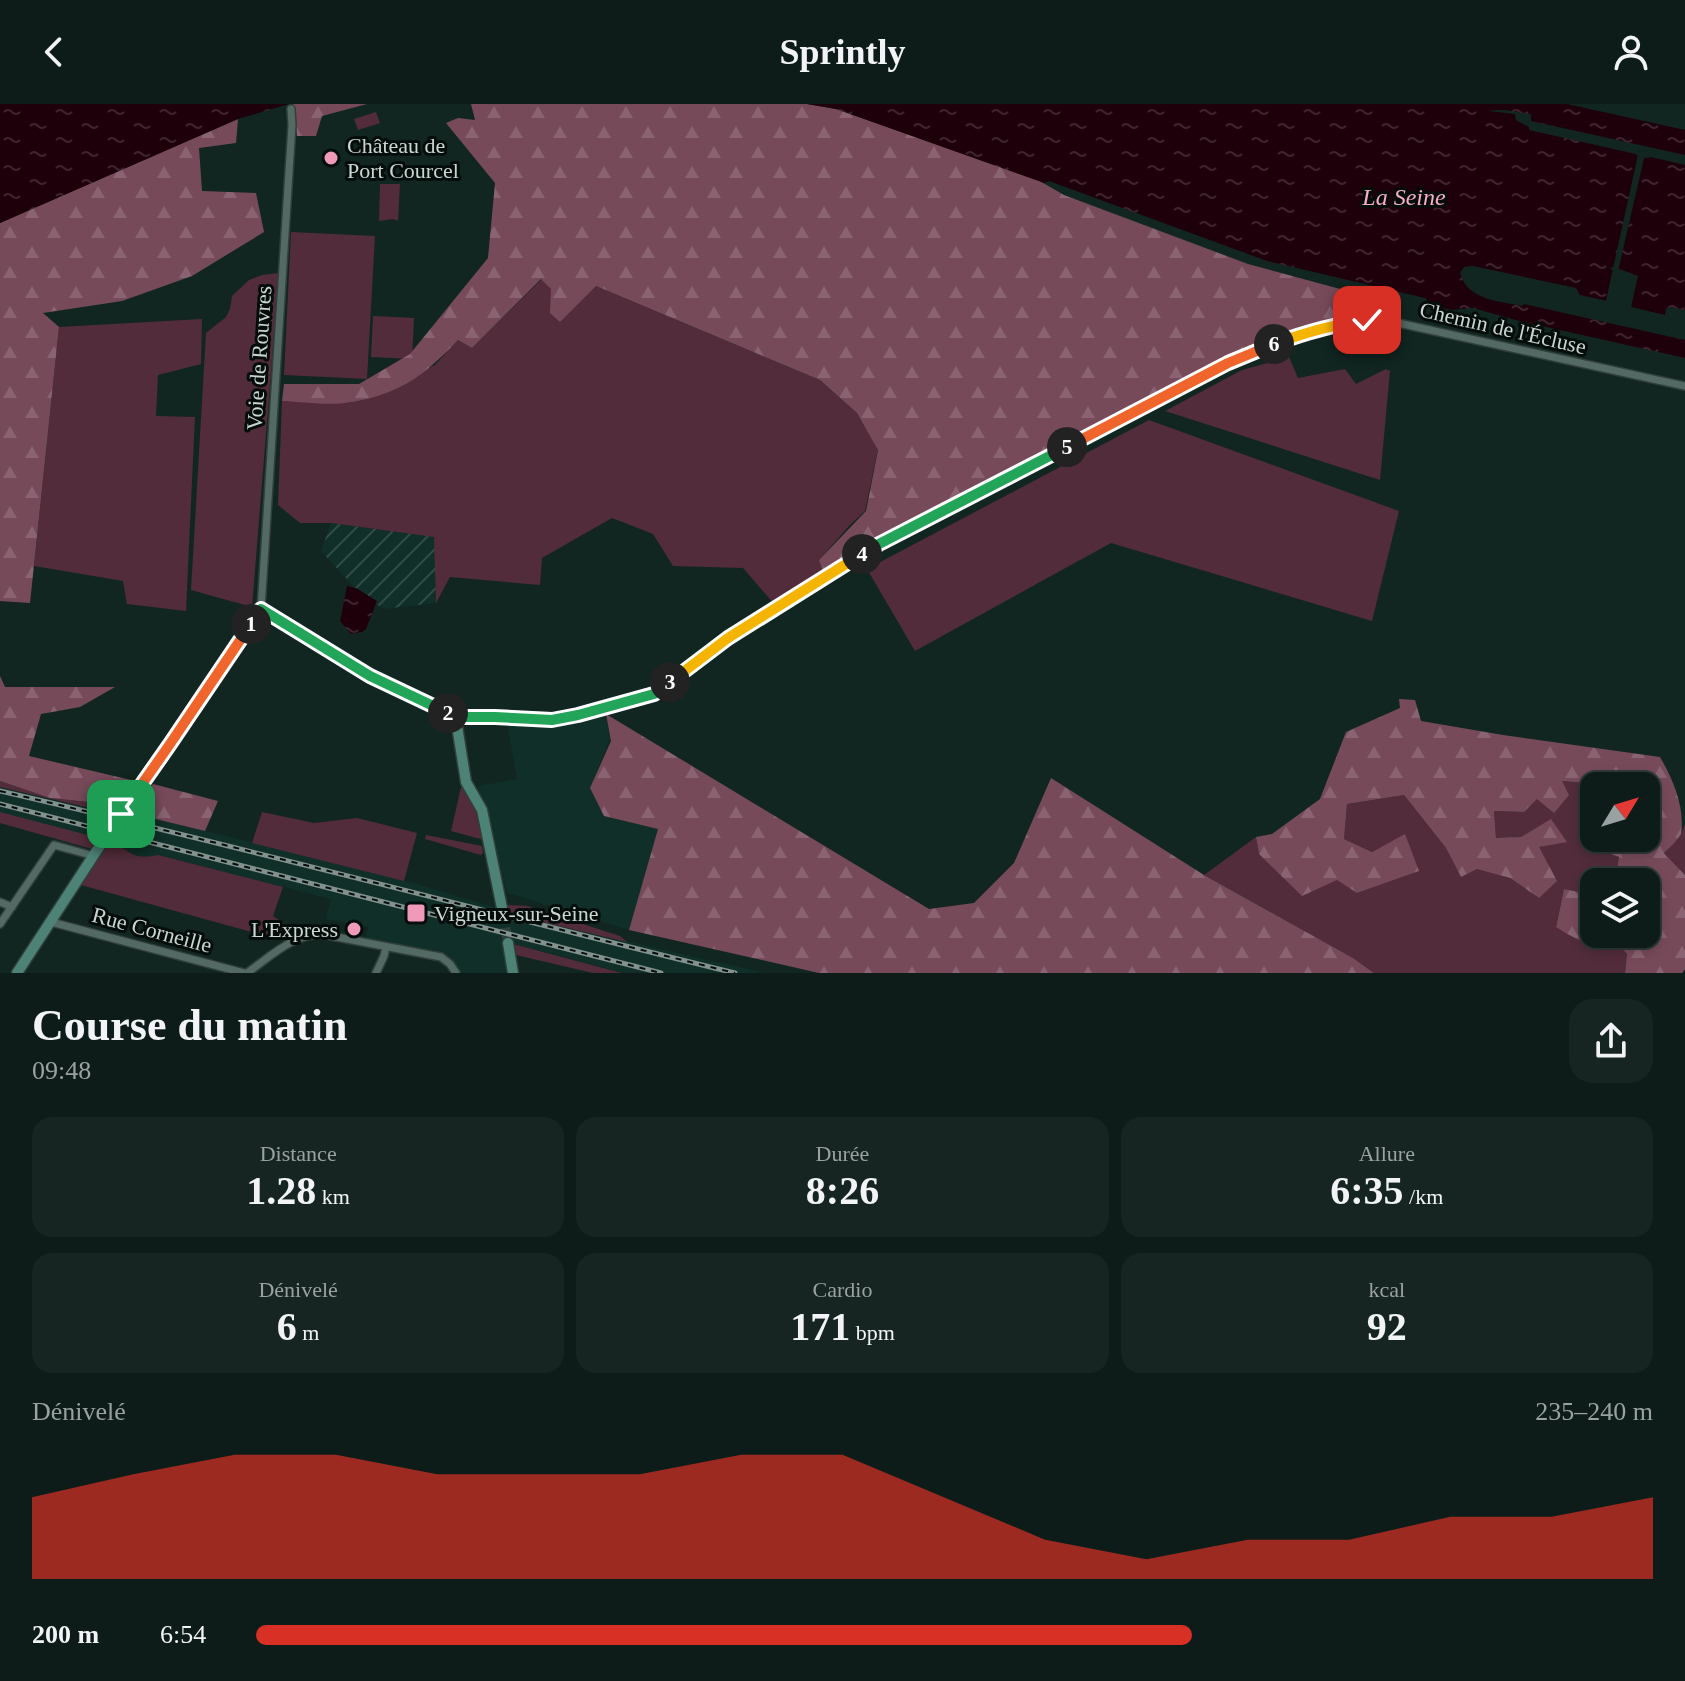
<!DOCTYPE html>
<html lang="fr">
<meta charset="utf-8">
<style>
body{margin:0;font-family:Georgia,serif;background:#162522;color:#f1f3f6;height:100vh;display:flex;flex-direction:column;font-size:30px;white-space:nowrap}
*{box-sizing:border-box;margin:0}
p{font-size:26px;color:#9aa1a2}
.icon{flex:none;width:44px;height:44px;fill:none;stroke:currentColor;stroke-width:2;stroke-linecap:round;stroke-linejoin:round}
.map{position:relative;height:869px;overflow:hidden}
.details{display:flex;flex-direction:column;background:#0d1c19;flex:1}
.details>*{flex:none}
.needle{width:52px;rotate:52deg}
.buttons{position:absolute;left:1580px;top:668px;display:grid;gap:16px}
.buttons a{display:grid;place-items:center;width:80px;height:80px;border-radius:16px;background:#0d1c19;box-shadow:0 4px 12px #0003,0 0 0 2px #2d3a38;font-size:40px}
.pin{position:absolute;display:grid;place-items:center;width:68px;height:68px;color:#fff;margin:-34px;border-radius:16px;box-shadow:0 4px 12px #0006}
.km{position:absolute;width:40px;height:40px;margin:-20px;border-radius:50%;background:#222;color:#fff;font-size:22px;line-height:40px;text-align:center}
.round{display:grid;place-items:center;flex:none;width:84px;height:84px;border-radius:24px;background:#162522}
.headline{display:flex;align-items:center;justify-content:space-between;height:136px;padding:0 32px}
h1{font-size:44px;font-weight:600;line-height:60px}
.figures{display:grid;grid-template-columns:repeat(3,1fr);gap:12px;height:136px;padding:8px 32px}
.figures div{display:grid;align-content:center;border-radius:20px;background:#162522;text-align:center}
.figures b{font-size:40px;font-weight:600}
.figures small{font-size:22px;font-weight:400}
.figures p{font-size:22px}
.chart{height:224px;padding:16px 32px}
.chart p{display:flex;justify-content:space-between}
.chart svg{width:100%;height:144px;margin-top:8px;fill:#d93025;opacity:.7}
ul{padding:0 32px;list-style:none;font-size:26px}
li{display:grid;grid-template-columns:128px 96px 1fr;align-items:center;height:60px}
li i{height:20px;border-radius:10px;background:#d93025}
header{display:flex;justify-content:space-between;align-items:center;height:104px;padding:0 32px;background:#0d1c19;font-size:36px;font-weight:600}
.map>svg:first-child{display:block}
</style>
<header><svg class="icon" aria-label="back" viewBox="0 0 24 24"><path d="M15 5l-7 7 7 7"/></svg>Sprintly<svg class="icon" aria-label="person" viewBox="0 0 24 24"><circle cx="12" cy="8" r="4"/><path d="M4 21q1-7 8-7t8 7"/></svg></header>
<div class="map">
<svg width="1685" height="869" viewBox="0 0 1685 869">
<defs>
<pattern id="industrial-furrows" width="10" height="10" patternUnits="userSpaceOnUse" patternTransform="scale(2)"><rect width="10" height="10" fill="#102f28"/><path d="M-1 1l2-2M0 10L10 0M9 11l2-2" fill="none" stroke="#314c46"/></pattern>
<pattern id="forest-firs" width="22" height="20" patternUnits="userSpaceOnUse" patternTransform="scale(2)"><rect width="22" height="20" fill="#774a5a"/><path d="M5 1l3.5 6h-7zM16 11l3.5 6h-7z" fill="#896371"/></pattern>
<pattern id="water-ripples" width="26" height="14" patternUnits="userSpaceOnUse" patternTransform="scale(2)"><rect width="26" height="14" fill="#1e000b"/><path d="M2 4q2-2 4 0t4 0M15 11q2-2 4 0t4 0" fill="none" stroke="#3d242e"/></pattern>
</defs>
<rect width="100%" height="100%" fill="#112621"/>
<path fill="#102f28" d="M606 610 610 634 590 685 604 712 658 725 629 826 507 789 478 682 517 675 507 619 557 620Z
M0 683 131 714 139 711 238 735 417 780 497 804 499 808 765 869H625L506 838 508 869H451L440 849 366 835 368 823 326 815 331 795 158 751 144 754 130 749 111 737 0 719Z"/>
<path fill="url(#industrial-furrows)" d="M331 419 435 433 436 499 383 505 355 484 321 447Z"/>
<path fill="#522c3a" d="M376 8 380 19 358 26 354 15Z
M380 80H400L398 117 393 115 379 117Z
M291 128 375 132 367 275 284 271Z
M279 169 252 503 191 486 206 229 226 213 230 205 232 192 249 176 262 171Z
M542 175 551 185V209L596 182 820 276 857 309 878 345 865 407 849 422 819 456 823 468 775 501 743 464 673 462 653 430 612 414 542 454 540 481 450 473 436 499 434 433 331 419H300L278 401 282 297 349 299 435 261 458 236 472 244Z
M373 212 414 214 412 255 371 253Z
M202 215 201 260 158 271 156 312 195 313 186 507 127 500 123 477 34 462 59 223Z
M1289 253 1298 274 1345 265 1356 280 1386 265 1390 267 1380 376 1165 307 1242 266Z
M1149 316 1399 407 1372 517 1111 439 915 547 867 465Z
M0 677 50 694 117 701 111 709 0 683Z
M1561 677 1600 680 1602 682H1594V725L1590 726 1580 739 1619 753 1615 775 1612 778H1594V791L1564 785 1556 822 1616 838 1627 850 1625 869H1374L1353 854 1204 771 1256 733 1259 750 1337 775 1357 789 1418 767 1405 731 1372 748 1344 735 1347 700 1404 691 1446 744 1461 773 1477 764 1510 774 1539 794 1538 743 1566 737 1551 716 1521 733 1496 734 1494 707 1524 708 1536 695Z
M462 679 478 707 484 736 451 727Z
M0 708 99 734 92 745 0 719Z
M262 708 314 719 357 714 417 729 404 777 252 739Z
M1685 721V771L1664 749 1680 731Z
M426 731 482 742 483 749 481 751 425 735Z
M108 736C130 745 130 757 158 751L283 783 273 812 295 827 281 836 81 781Z
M507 801 527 802 620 832 627 838 508 810Z
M513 840 622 869H593L516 851Z"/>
<path fill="url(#forest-firs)" d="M293 0H367L322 12 316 32H297Z
M471 0H807L836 5 1038 76 1064 91 1248 160 1388 198V202L1271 239 1206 266 823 468 819 456 866 407 878 346 857 309 820 276 596 182 560 218 550 209 551 185 541 175 472 244 458 236C425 271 400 290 352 298 333 302 302 298 282 297L284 280H359L410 250 488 154 495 79 446 19 458 14 475 16Z
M238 15 236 39 199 44 202 87 256 89 264 128 192 172 122 197 43 209 59 223 30 499 0 497V119Z
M0 572 5 583H115L80 603 41 610 29 652 131 676 117 701 50 694 0 677Z
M1399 595 1415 596 1421 617 1503 631 1660 653C1673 675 1685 703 1681 730 1677 737 1670 743 1664 749L1685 771V865L1682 869H1625L1627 850 1616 838C1588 843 1579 837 1556 823L1564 785 1594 791V830H1646V778H1612L1615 775 1619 753 1580 739 1590 726 1594 725V734H1646V682H1602L1600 680 1562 677 1569 691 1554 709 1537 695 1524 708 1494 707 1496 734 1521 733 1551 715 1567 738 1539 743 1557 777 1539 794 1510 774 1477 765 1461 773 1446 744 1404 691 1347 700 1344 735 1372 748 1405 730 1419 767 1357 789 1337 776 1302 792 1259 750 1256 733 1272 730 1320 695 1346 628 1400 604Z
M606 610 929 805 974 799 1014 759 1051 674 1204 771 1353 854 1374 869H819L629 826 658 725 604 712 590 684 611 637Z
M153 680 218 697 205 727 139 711 129 713Z"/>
<path fill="url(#water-ripples)" d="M0 0H289L238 15 0 119Z
M807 0H1567L1685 26V51L1531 17V10C1517 9 1504 4 1489 7L1515 10 1516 16 1529 23V26L1636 50 1638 53 1646 54 1651 53 1685 61V206L1670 203 1666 205 1665 211 1631 203 1638 172 1614 163 1610 164 1614 168 1607 197 1580 191 1576 184 1473 162 1464 163 1460 169C1467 196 1499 197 1522 202L1524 200 1685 236V254L1519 217 1473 204 1452 206 1433 202 1425 194 1267 157 1049 77 1044 79 836 5Z
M347 482 356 484 377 497 366 525 362 528 351 530 340 517Z"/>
<path fill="#112621" d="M1639 46 1641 50H1645L1611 198 1609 200 1605 201Z"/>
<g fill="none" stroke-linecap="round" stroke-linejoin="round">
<path stroke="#2d403c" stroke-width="10" stroke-dasharray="10 5" stroke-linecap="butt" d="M103 737 121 710
M503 809 508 839"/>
<defs>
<path id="street" d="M261 505 292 21 291 5
M452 612 552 616 578 611 654 590 728 534 879 440 1228 259 1301 230 1345 219 1367 216 1389 217 1685 282
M0 798 12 803
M51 818 244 869
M0 820 54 741 94 752
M247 869C271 852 296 827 326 831L441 853 450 860 456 869
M376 869 384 852 386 843"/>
<path id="secondary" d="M121 710 170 640 261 505 370 572 444 606 452 612 457 622 466 678 482 706 503 809
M508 839 513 869
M17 869 103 737"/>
</defs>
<use href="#street" stroke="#303f3a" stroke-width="10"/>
<use href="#secondary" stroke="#303f3a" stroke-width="13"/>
<use href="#street" stroke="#536963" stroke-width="7"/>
<use href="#secondary" stroke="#4d8276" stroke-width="10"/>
<defs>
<path id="rail" d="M0 687C246 744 490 809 735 869
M0 700 661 869"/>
</defs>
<use href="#rail" stroke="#81918d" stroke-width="5"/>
<use href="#rail" stroke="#050d0b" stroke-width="2" stroke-dasharray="6" stroke-linecap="butt"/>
</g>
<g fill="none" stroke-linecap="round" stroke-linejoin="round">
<defs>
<path id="split-1" d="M121 710 170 640 251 520"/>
<path id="split-2" d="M251 520 261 505 370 572 448 609"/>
<path id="split-3" d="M448 609 452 612 462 613H495L552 616 578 611 654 590 670 578"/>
<path id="split-4" d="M670 578 728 534 862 450"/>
<path id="split-5" d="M862 450 879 440 1067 343"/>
<path id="split-6" d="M1067 343 1228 259 1274 240"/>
<path id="split-7" d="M1274 240C1304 229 1335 220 1367 216"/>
</defs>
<use href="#split-1" stroke="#fff" stroke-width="16"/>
<use href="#split-2" stroke="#fff" stroke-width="16"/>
<use href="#split-3" stroke="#fff" stroke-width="16"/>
<use href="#split-4" stroke="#fff" stroke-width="16"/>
<use href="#split-5" stroke="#fff" stroke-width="16"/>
<use href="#split-6" stroke="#fff" stroke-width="16"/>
<use href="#split-7" stroke="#fff" stroke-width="16"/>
<use href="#split-1" stroke="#f0652b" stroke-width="10"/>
<use href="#split-2" stroke="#22a559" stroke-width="10"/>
<use href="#split-3" stroke="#22a559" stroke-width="10"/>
<use href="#split-4" stroke="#f5b400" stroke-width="10"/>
<use href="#split-5" stroke="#22a559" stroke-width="10"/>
<use href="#split-6" stroke="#f0652b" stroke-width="10"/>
<use href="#split-7" stroke="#f5b400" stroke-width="10"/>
</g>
<g fill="#ef9ab8" stroke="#050d0b" stroke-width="3">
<circle cx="331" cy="54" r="8"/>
<rect x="406" y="799" width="20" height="20" rx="4"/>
<circle cx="354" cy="825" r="8"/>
</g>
<g text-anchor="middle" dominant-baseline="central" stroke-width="6" stroke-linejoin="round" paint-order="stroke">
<g font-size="22" fill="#c9d6d2" stroke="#050d0b" text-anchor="start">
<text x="347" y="41">Château de<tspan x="347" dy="25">Port Courcel</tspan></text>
<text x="434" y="809">Vigneux-sur-Seine</text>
<text x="338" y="825" text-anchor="end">L'Express</text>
</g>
<g font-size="22" fill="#c9d6d2" stroke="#050d0b">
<text transform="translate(1503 224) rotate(13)">Chemin de l'Écluse</text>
<text transform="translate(259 254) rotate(-86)">Voie de Rouvres</text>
<text transform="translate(152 826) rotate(15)">Rue Corneille</text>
</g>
<g font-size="24" font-style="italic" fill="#faadc7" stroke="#050d0b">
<text x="1404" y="93">La Seine</text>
</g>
</g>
</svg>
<div class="buttons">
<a><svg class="needle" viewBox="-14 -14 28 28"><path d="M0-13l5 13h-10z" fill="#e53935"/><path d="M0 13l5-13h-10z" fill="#9aa1a2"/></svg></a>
<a><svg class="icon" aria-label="layers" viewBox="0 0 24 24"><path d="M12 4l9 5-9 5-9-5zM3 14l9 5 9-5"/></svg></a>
</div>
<div class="pin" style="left:121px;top:710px;background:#1e9e55"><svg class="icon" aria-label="arrive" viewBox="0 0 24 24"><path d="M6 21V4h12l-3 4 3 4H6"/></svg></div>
<div class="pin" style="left:1367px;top:216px;background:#d93025"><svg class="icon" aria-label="check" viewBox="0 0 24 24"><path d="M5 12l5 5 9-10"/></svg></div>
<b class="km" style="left:251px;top:520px">1</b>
<b class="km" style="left:448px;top:609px">2</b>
<b class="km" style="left:670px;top:578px">3</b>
<b class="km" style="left:862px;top:450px">4</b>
<b class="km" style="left:1067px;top:343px">5</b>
<b class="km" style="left:1274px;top:240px">6</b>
</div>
<section class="details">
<div class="headline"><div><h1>Course du matin</h1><p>09:48</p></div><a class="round"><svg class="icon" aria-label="share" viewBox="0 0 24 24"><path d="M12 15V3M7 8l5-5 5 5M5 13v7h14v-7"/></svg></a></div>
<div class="figures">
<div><p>Distance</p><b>1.28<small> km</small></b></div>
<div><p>Durée</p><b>8:26</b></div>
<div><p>Allure</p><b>6:35<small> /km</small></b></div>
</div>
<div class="figures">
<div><p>Dénivelé</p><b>6<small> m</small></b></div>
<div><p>Cardio</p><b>171<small> bpm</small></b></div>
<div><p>kcal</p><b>92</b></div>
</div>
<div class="chart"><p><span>Dénivelé</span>235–240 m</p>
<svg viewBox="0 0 160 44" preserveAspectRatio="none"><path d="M0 44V19L10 12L20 6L30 6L40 12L50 12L60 12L70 6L80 6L90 19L100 32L110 38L120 32L130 32L140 25L150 25L160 19V44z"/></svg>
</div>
<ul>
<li><b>200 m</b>6:54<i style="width:67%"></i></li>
</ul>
</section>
